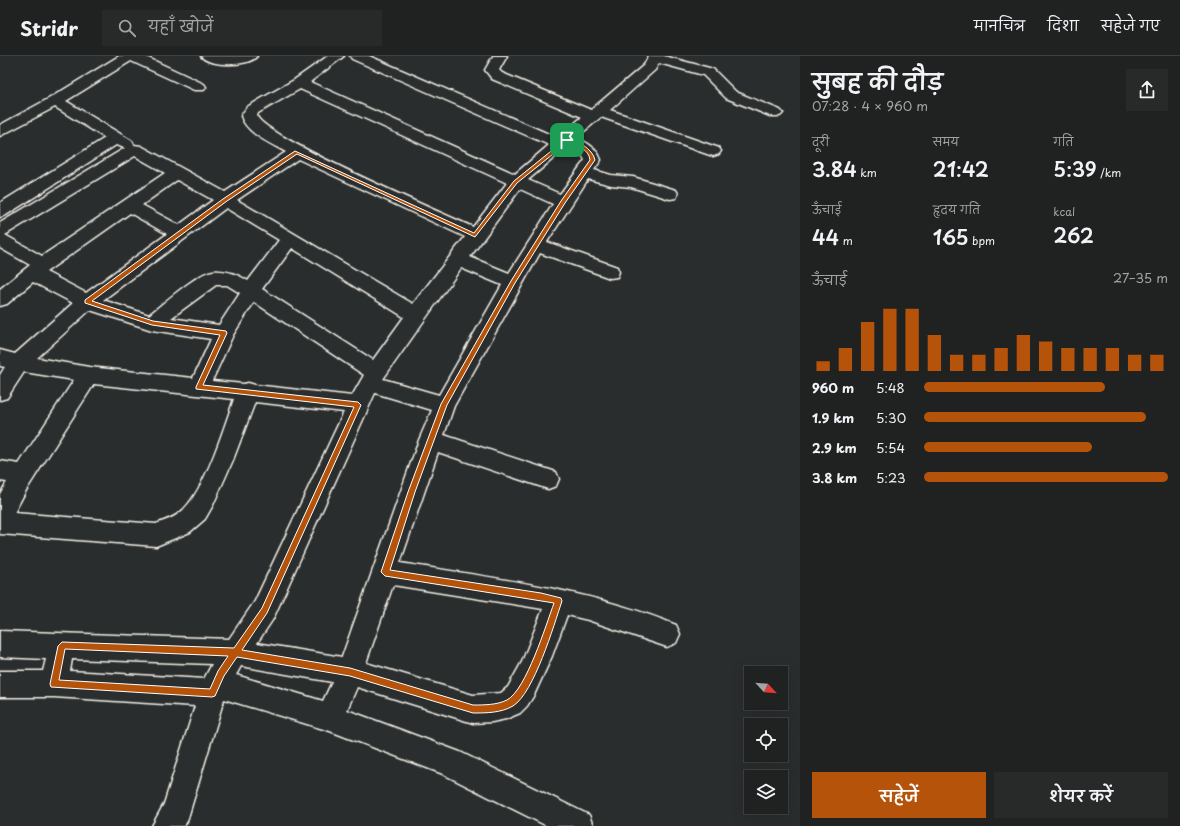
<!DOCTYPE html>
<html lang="hi">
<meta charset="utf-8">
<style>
body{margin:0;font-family:"Playpen Sans","Playpen Sans Deva",sans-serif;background:#282a2a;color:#f1f3f6;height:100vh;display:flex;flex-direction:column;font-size:15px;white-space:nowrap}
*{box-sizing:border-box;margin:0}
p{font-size:13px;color:#a2a4a5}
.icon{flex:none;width:22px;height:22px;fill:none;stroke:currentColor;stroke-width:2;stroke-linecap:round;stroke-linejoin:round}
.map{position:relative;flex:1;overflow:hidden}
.panel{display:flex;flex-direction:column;background:#202222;width:380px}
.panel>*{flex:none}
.needle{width:26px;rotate:116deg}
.controls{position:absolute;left:744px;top:610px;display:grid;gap:8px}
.controls a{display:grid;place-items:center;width:44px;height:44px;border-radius:0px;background:#202222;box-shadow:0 4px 16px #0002,0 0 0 1px #3d3f40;font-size:20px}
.pin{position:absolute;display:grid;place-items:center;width:34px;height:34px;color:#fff;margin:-17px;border-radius:8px;box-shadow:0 2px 6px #0006}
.round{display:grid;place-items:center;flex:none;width:42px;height:42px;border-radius:0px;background:#282a2a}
.overview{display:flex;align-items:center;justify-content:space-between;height:68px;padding:0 12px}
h1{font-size:22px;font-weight:600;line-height:30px}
.metrics{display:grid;grid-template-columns:repeat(3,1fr);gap:6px;height:68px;padding:4px 12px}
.metrics div{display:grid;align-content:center}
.metrics b{font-size:20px;font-weight:600}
.metrics small{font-size:11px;font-weight:400}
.metrics p{font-size:11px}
.chart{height:112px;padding:8px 12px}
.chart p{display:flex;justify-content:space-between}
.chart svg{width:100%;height:72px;margin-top:4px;stroke:#b45309;stroke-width:6}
.action{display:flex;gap:8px;margin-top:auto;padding:8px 12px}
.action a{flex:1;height:46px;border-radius:0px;background:#b45309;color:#fff;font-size:16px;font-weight:600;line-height:46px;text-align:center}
.action a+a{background:#282a2a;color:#f1f3f6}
ul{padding:0 12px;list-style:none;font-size:13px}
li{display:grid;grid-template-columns:64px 48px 1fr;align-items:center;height:30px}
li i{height:10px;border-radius:5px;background:#b45309}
header{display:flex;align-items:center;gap:24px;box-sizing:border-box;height:56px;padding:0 20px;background:#202222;border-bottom:1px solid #3d3f40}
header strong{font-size:19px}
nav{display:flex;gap:22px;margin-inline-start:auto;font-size:14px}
.search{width:280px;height:36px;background:#282a2a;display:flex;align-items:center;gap:10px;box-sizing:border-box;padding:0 14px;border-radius:0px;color:#a2a4a5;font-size:15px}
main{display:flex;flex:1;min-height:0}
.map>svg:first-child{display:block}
</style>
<header>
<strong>Stridr</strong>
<div class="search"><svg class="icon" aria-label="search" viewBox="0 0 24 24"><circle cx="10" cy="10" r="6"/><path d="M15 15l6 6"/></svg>यहाँ खोजें</div>
<nav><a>मानचित्र</a><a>दिशा</a><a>सहेजे गए</a></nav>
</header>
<main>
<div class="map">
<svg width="800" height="770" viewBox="0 0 800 770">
<rect width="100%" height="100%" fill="#2a2d2e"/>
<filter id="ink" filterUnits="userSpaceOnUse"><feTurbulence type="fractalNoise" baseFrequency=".025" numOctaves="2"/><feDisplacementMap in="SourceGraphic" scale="8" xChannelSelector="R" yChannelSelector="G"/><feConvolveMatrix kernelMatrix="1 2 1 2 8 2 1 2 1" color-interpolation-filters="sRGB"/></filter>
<g filter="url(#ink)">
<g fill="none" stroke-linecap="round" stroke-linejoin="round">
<defs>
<path id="minor" d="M119 0H144L204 28 206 31 204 34H194L131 5 66 45 132 85 134 89 141 90 225 136 286 96C270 87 247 78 241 60L247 51 294 24 328 0H344L310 26 515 118 549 89 352 3 350 0H369L558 82 582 61 492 23 485 14 493 0H507L499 14 502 17 591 54 644 9 649 0H664L713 13 736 36 780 54 783 57 780 60H770L726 42 703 19 659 7 655 14 610 54 719 92 721 95 719 98 713 100 707 98 601 61 576 82C588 87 597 92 601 104L594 114 611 119 633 121 676 134 678 138 676 142 670 143 631 131 611 129 588 123 547 186 617 211 619 216 617 221 610 222 540 197 454 350 444 379 556 416 559 423 556 430 548 433 438 396 400 507C494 522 588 533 676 569L680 578 676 587 667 591 588 564 567 559 552 600 534 639 527 650 520 657 506 663 492 666 473 667 357 631 347 654 460 696 589 759 593 770H547L443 718 330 675 224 643 187 765 184 770H152L164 748 195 650 54 641H0V615H43L46 603 0 601V575L229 583 255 545 344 356 255 346 233 404 213 449 205 463 190 476 156 490 0 478V438L7 426 0 425V405L19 408 74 324 24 316 7 342 0 344V319L5 311 0 310V294L15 298 73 247 33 226 7 248 0 250V233L30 209 0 192V167L125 92 116 89 6 159 0 161V147L105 82 55 51 0 80V69L50 42ZM300 33 507 127 473 171C442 157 264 81 257 60L258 57ZM568 90 581 97 585 104 560 138 528 124ZM135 100 165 117 42 200 5 179ZM298 103 465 181 413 248 237 144ZM177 124 213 144 179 169 142 149ZM520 133 553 148 509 217 470 201ZM226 152 279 184 248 225C237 218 226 214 213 215 197 217 163 248 149 259L103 244ZM130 157 167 178 86 237 46 216ZM292 192 404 261 373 304 262 233ZM461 212 502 229 439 339 383 323ZM216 229H227L240 237 219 269 171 262ZM254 246 364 319 352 340 255 329 248 327 244 328 212 325 233 279ZM90 254 152 274 211 283 193 322 89 311 37 302ZM94 328 234 343C223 374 205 435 181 456 174 462 164 465 156 468L14 457 25 436ZM375 337 432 354 419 384 342 601 257 587 273 563ZM393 529 543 553 522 606 508 631 501 637 473 639 366 607ZM72 603 212 608 204 623 70 615ZM241 610 332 626 323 645 236 619Z
M201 0H257C249 11 209 11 201 0Z"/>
</defs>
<use href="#minor" stroke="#f4f1e8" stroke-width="3"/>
<use href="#minor" fill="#2a2d2e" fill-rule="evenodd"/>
</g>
</g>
<path fill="#b45309" stroke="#fff" fill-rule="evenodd" d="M566 83C576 83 593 93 595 104L565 147 515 227 447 349 415 436 390 514 541 537 561 542 562 545C554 569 534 637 513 650 501 657 486 657 473 657L350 620 237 601 224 620 215 640 212 641 51 631 50 628 58 590 62 586 234 592 262 552 354 351 196 333V331L220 279 152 269 85 247V244L223 143 295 95 474 177 514 125ZM568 86C577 90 589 93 590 104L561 145 511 225 441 348 408 436 381 516 385 520 554 547C546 569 526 634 507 644 497 649 484 649 473 649L350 612 242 594 267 557 361 349 358 346 203 329 227 277 226 275 153 265 92 245 227 145 297 98 475 181 517 127ZM65 593 228 600 218 615 210 633 59 624Z"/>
</svg>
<div class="controls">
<a><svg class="needle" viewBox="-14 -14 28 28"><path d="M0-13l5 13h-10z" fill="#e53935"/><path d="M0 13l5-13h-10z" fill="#a2a4a5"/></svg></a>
<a><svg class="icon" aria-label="locate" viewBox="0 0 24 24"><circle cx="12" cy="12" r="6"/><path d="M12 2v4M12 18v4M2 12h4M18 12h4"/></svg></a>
<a><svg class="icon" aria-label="layers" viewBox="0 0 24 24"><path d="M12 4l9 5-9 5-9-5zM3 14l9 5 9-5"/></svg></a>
</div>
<div class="pin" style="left:567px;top:84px;background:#1e9e55"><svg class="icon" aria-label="arrive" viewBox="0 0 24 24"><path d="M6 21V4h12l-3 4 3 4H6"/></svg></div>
</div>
<section class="panel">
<div class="overview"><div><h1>सुबह की दौड़</h1><p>07:28 · 4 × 960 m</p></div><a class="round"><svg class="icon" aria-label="share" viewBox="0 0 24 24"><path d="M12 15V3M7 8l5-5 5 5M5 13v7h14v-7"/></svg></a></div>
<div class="metrics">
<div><p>दूरी</p><b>3.84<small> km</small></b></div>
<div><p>समय</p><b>21:42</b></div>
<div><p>गति</p><b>5:39<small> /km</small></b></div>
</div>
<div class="metrics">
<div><p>ऊँचाई</p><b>44<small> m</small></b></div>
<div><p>हृदय गति</p><b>165<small> bpm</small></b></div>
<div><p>kcal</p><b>262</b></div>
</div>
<div class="chart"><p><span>ऊँचाई</span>27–35 m</p>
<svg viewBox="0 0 160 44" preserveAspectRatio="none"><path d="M5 44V38M15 44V30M25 44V14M35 44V6M45 44V6M55 44V22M65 44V34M75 44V34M85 44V30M95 44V22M105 44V26M115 44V30M125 44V30M135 44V30M145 44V34M155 44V34"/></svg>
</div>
<ul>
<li><b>960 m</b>5:48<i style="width:74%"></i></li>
<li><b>1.9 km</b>5:30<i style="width:91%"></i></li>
<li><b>2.9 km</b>5:54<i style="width:69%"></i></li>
<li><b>3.8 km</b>5:23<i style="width:100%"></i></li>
</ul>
<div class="action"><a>सहेजें</a><a>शेयर करें</a></div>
</section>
</main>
